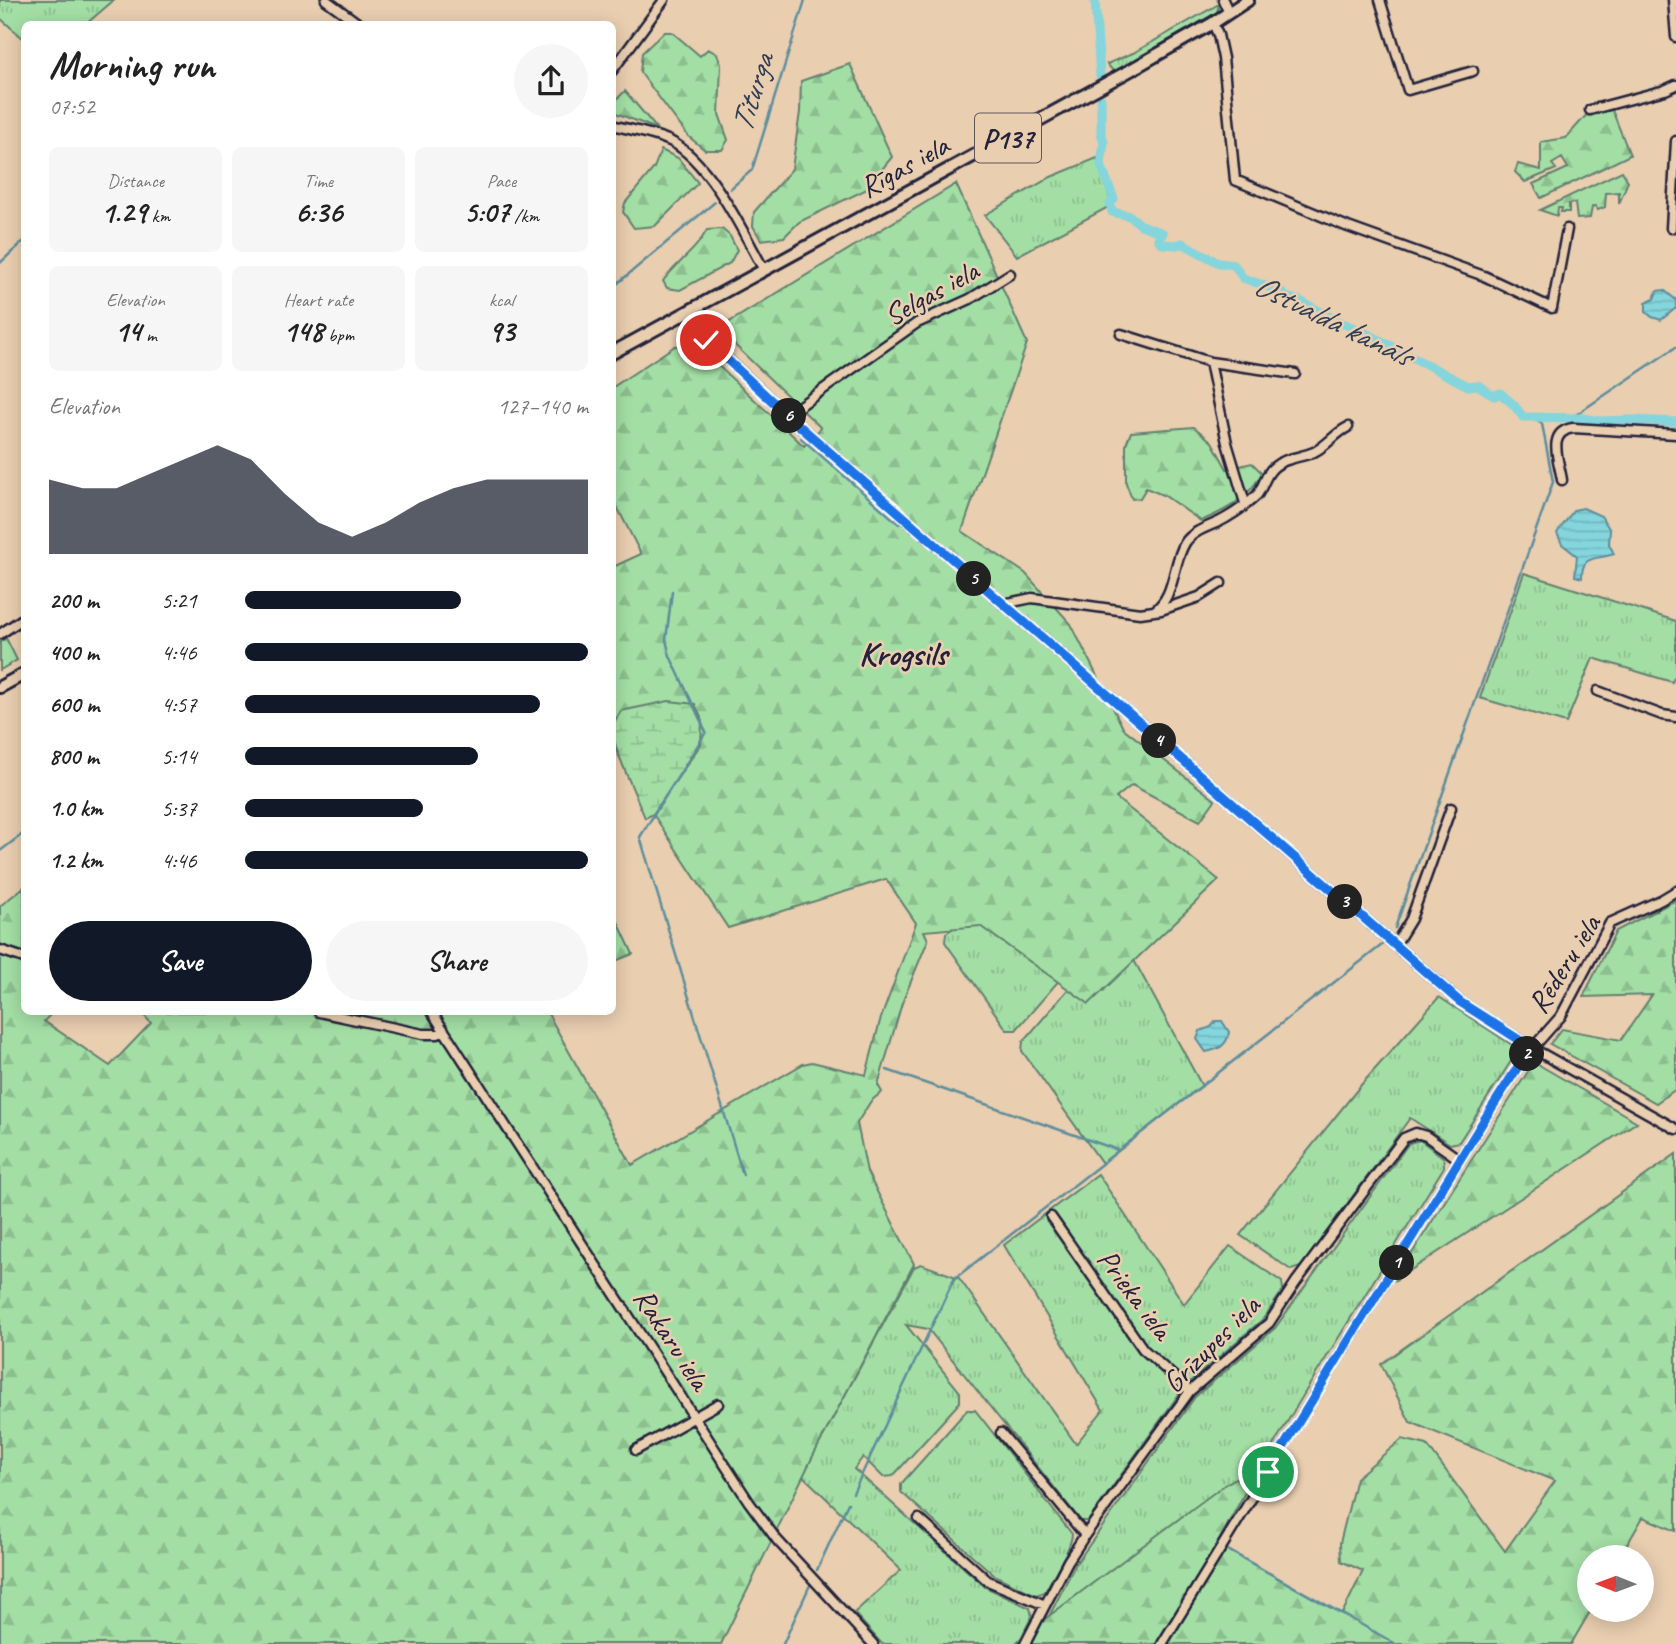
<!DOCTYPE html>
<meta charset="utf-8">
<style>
body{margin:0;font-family:Caveat,sans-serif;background:#f6f6f6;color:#222;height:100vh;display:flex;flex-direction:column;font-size:26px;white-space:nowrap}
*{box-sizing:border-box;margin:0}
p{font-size:23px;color:#767676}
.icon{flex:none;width:38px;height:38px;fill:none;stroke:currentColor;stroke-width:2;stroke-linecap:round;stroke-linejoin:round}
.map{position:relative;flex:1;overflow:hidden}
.panel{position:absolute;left:21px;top:21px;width:595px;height:994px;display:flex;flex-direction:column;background:#fff;border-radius:10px;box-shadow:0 4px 18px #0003}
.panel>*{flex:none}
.needle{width:46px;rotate:271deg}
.controls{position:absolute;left:1577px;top:1545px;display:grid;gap:14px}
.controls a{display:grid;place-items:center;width:77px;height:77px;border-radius:50%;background:#fff;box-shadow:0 4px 18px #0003;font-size:35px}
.pin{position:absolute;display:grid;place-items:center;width:60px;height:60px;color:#fff;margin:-30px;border:4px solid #fff;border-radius:50%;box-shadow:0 2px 7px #0007}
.km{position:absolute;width:35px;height:35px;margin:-18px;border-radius:50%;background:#222;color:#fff;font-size:19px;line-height:35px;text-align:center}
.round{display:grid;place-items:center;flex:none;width:74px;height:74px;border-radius:37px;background:#f6f6f6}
.headline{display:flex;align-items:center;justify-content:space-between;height:119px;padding:0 28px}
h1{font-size:38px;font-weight:700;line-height:52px}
.metrics{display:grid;grid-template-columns:repeat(3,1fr);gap:10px;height:119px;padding:7px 28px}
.metrics div{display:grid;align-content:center;border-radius:10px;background:#f6f6f6;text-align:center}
.metrics b{font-size:30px;font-weight:700}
.metrics small{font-size:19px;font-weight:400}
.metrics p{font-size:19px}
.chart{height:196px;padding:14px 28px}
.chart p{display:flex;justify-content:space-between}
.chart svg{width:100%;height:126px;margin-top:7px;fill:#111827;opacity:.7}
.action{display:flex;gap:14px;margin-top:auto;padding:14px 28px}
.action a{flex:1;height:80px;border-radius:42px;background:#111827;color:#fff;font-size:28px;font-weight:700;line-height:80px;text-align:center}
.action a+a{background:#f6f6f6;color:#222}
ul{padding:0 28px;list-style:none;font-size:23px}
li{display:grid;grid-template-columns:112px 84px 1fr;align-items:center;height:52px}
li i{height:18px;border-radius:9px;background:#111827}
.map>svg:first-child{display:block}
</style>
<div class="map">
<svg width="1676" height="1644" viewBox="0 0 1676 1644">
<defs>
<pattern id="grass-tufts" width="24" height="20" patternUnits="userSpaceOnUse" patternTransform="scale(1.75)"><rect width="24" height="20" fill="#a3dfa5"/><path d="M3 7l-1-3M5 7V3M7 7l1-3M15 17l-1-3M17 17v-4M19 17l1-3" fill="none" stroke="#8cbf8f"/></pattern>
<pattern id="forest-firs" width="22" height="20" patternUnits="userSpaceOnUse" patternTransform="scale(1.75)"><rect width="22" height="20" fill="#a3dfa5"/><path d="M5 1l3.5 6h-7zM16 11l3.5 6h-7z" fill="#8cbf8f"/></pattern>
<pattern id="wetland-marsh" width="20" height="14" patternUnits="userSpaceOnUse" patternTransform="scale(1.75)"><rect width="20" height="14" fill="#a3dfa5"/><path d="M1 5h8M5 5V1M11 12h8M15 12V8" fill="none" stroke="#8cbf8f"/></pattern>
<pattern id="water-rules" width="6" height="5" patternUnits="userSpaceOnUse" patternTransform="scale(1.75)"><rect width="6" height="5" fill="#84d5dc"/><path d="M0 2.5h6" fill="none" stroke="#72b7be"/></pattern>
</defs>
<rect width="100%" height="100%" fill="#e9ceb0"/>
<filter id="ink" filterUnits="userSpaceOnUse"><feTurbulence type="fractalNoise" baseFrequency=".0143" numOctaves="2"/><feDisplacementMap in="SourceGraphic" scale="14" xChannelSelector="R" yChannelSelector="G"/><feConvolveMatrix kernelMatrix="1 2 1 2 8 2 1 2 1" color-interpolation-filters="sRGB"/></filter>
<g filter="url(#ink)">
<path fill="url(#grass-tufts)" stroke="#628070" stroke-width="2" d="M0 0H114L86 24H24V39L0 18Z
M1219 4 1217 12 1116 71H1113L1107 64 1133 53Z
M1097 158 1112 205 1017 256 985 215 1051 177Z
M1524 573 1676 621V674L1672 682 1593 658 1566 723 1480 698Z
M6 638 17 660 0 670V642Z
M1066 854 1108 924 1016 1030H1007L945 942 946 933Z
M1112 938H1122L1202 1086 1102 1163 1022 1051 1023 1042Z
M1439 997 1512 1045 1515 1055 1459 1142 1450 1144 1410 1118 1301 1267 1291 1270 1240 1235 1361 1085Z
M1420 1140 1444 1158V1167L1310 1384 1207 1556 1035 1644 1075 1565 1195 1397 1275 1328 1409 1143Z
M1098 1174 1184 1304 1230 1246 1282 1282 1283 1290 1263 1319 1185 1386 1088 1521H1081L928 1329 906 1325 960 1392V1402L893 1476 883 1477 863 1457 854 1469 985 1587 1030 1608 1032 1616 1018 1644H882L854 1613 901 1570 802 1475 914 1267 921 1264 959 1278 1076 1444 1103 1410 1004 1245Z
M967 1410H975L1072 1534C1072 1547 1052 1577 1045 1592L1036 1595 994 1575 901 1492V1484Z"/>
<path fill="url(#forest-firs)" stroke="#628070" stroke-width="2" d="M664 32H672L700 56 708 49 717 54 721 64 719 114 728 140 722 150H705L688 136 640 72 642 53Z
M850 64 892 157 865 190 799 222 784 237 761 240 753 226 754 212 792 169 800 112 801 81Z
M625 91 657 129 616 113V100Z
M1612 110 1630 155 1541 198 1533 184 1568 168 1562 158 1552 164 1556 169 1525 182 1515 172 1518 164 1541 170V142L1566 138 1589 112Z
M661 150 678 158 698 183 655 226 634 228 623 212 625 203 654 168Z
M1622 171 1628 181 1619 204V192L1606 193 1605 207 1598 210 1595 206 1592 207 1590 218 1577 219 1575 203 1569 204V212H1561L1562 208H1558L1557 216 1540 210Z
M956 184 1027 343 962 531 1025 573 1071 624 1123 728 1215 800 1200 821 1132 785 1116 798 1219 880 1089 1004 980 926 924 931 928 940 902 1003 878 1085 882 1092 871 1101 857 1123 867 1172 914 1264 813 1456 721 1644H0V906L24 887V1012H53L44 1021 110 1066 151 1023 141 1012H547L632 1165 803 1064 812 1062 866 1075 880 1021 916 923 886 879 728 928 653 814 613 746V567L641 554 613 499V387L675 346 695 344 804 446 821 428 718 329Z
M722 229 730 236 737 250 730 263 680 290 667 288 663 281C676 263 696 251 707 230Z
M1194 427 1212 442 1227 469 1252 463 1262 473C1248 499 1227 510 1201 521L1165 496 1146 488 1140 498 1132 499 1126 483V444L1131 432Z
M1676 900V1089L1656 1103 1550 1044 1562 1029 1621 1040 1652 995 1583 997 1616 931Z
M612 909 633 954 613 962H612Z
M1534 1062 1637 1122 1394 1281Z
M1676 1154V1531L1643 1517 1620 1557 1589 1558 1591 1610 1571 1644H1015L1026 1633 1227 1483 1260 1465 1217 1544 1342 1614 1363 1571 1341 1561 1340 1543 1356 1478 1402 1439 1427 1445 1505 1551 1555 1481 1410 1422 1381 1364Z"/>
<path fill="url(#wetland-marsh)" stroke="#628070" stroke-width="2" d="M669 701 695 704 702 720 701 744 653 814 645 818C639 802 609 739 612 726 614 722 618 716 621 711Z"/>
<path fill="url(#water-rules)" stroke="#5d8d9c" stroke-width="2" d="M1664 290 1676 300V308L1661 320 1652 317 1646 312V303L1654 299 1657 291Z
M1583 508 1601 516 1610 530 1609 544 1614 554C1599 560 1581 553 1582 578L1575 576 1577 556 1562 544 1557 533 1574 510Z
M1216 1021H1222L1229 1032C1227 1046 1219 1049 1206 1052L1197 1039 1200 1031 1211 1027Z"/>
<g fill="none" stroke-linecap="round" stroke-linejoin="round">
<path stroke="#5d8d9c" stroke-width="2.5" d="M730 189 752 170 805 0
M0 263 24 241
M612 288 715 202
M1571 418 1676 347
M801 438 899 524
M672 591 666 640 670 656 706 732 640 837 743 1175
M0 851 24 833
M1395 928 1553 482 1542 424 1536 418
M887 1070 1118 1150
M853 1493 954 1279 1382 945
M1228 1550 1396 1644
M817 1570 848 1503
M783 1644 810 1585"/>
<path stroke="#84d5dc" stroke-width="9" d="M1095 0 1100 76
M1101 99V133L1104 142 1101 165 1114 199 1110 204 1112 212 1130 216 1141 225 1163 233 1158 239 1162 244 1177 245 1182 243 1219 263 1234 265 1243 278 1280 291 1286 297 1298 300 1342 323 1362 331 1468 386 1478 385 1494 396 1500 393 1514 405 1523 417 1584 418 1599 421 1631 420 1676 422"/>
<defs>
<path id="minor" d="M326 0 359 24
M1223 0 1229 13
M1380 0 1408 90 1473 71
M1673 0 1676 37
M1213 23 1218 35 1223 58 1235 180 1348 227 1484 276 1552 308 1567 229
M612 71 664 0
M1590 110 1665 90 1676 85
M612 125C631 130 652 133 670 141 710 161 743 232 764 270
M1671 228 1676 141
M688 312 706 339 787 415 1460 1002 1532 1048 1676 1129
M1121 334 1210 362 1295 374
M1210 362 1227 443 1245 503
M787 415 917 323 970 299 1010 274
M1562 480C1559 460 1546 432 1573 428L1676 434
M1003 604 1032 598 1140 613 1161 610 1199 597 1221 583
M1154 611C1176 596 1172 564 1185 543 1194 529 1213 526 1226 518 1236 512 1249 503 1257 495 1264 486 1265 474 1274 467 1286 457 1300 458 1314 452 1328 445 1334 434 1348 427
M0 634 24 618
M1598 691 1662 715 1676 717
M1395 945 1411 919 1451 808
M0 950 24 958
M319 1012 423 1034H438L444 1030
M432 1012 749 1502 777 1540 873 1644
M1051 1217 1143 1349 1190 1391
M1001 1433 1085 1535
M636 1450 718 1404
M919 1519 988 1581 1045 1605
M1025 1644 1068 1561 1085 1535 1190 1391 1269 1323 1296 1282 1404 1138 1416 1133 1426 1136 1460 1160
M1162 1644 1484 1120 1523 1059 1561 1016 1610 923 1661 900 1676 891"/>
<path id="major" d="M612 353 1127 72 1213 23 1248 0
M0 687 24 674"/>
</defs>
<use href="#minor" stroke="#22223b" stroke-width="13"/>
<use href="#major" stroke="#22223b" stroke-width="16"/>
<use href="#minor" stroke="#e9ceb0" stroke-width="8"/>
<use href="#major" stroke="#e9ceb0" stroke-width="10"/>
</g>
</g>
<g fill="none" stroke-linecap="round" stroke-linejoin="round" filter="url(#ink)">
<defs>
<path id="route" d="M706 340 787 415 1460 1002 1532 1048 1523 1059 1484 1120 1268 1472"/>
</defs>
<use href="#route" stroke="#fff" stroke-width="14"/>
<use href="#route" stroke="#1a73e8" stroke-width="9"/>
</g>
<g text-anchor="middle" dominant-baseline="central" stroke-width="5" stroke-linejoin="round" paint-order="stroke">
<rect fill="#e9ceb0" stroke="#5e565e" stroke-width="2" x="975" y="113.5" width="66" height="49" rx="5"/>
<g font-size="28" font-weight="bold" fill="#22223b">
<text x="1008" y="138">P137</text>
</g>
<g font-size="30" fill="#22223b" stroke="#e9ceb0">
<text transform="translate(904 166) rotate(-29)">Rīgas iela</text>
<text transform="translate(931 293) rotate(-29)">Selgas iela</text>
<text transform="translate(1564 964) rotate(-58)">Rēderu iela</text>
<text transform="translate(1135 1294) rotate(53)">Prieka iela</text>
<text transform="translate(672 1339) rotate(57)">Rakaru iela</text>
<text transform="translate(1211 1344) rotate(-45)">Grīzupes iela</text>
</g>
<g font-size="32" font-style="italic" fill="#313d53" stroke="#e9ceb0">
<text transform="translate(752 93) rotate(-73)">Titurga</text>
<text transform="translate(1333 320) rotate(26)">Ostvalda kanāls</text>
</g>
<g font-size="33" font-weight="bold" fill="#22223b" stroke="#e9ceb0">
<text x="903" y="654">Krogsils</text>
</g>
</g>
</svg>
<div class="controls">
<a><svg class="needle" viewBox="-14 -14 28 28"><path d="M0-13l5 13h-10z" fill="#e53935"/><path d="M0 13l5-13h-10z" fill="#767676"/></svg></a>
</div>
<div class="pin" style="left:1268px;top:1472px;background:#1e9e55"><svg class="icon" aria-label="arrive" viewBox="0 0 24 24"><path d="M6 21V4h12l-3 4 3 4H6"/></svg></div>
<div class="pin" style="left:706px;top:340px;background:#d93025"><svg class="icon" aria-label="check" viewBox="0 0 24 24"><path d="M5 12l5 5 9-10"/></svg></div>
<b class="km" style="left:1397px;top:1263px">1</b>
<b class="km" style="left:1527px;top:1054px">2</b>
<b class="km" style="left:1345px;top:902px">3</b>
<b class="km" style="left:1159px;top:741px">4</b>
<b class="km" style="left:974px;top:579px">5</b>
<b class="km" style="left:789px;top:416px">6</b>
<section class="panel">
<div class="headline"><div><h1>Morning run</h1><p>07:52</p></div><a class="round"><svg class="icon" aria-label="share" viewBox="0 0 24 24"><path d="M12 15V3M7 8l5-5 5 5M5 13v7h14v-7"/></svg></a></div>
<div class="metrics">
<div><p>Distance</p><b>1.29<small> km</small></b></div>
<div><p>Time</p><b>6:36</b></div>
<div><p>Pace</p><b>5:07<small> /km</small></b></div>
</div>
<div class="metrics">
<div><p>Elevation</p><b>14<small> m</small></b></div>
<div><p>Heart rate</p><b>148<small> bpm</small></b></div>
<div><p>kcal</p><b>93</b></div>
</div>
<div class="chart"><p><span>Elevation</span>127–140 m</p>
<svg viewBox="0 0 160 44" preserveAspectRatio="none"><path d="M0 44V18L10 21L20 21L30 16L40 11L50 6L60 11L70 23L80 33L90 38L100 33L110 26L120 21L130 18L140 18L150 18L160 18V44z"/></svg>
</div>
<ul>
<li><b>200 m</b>5:21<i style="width:63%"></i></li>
<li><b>400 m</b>4:46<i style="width:100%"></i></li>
<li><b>600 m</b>4:57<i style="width:86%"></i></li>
<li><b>800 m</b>5:14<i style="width:68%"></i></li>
<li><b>1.0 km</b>5:37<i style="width:52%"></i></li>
<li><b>1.2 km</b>4:46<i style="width:100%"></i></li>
</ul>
<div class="action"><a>Save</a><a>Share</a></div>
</section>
</div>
